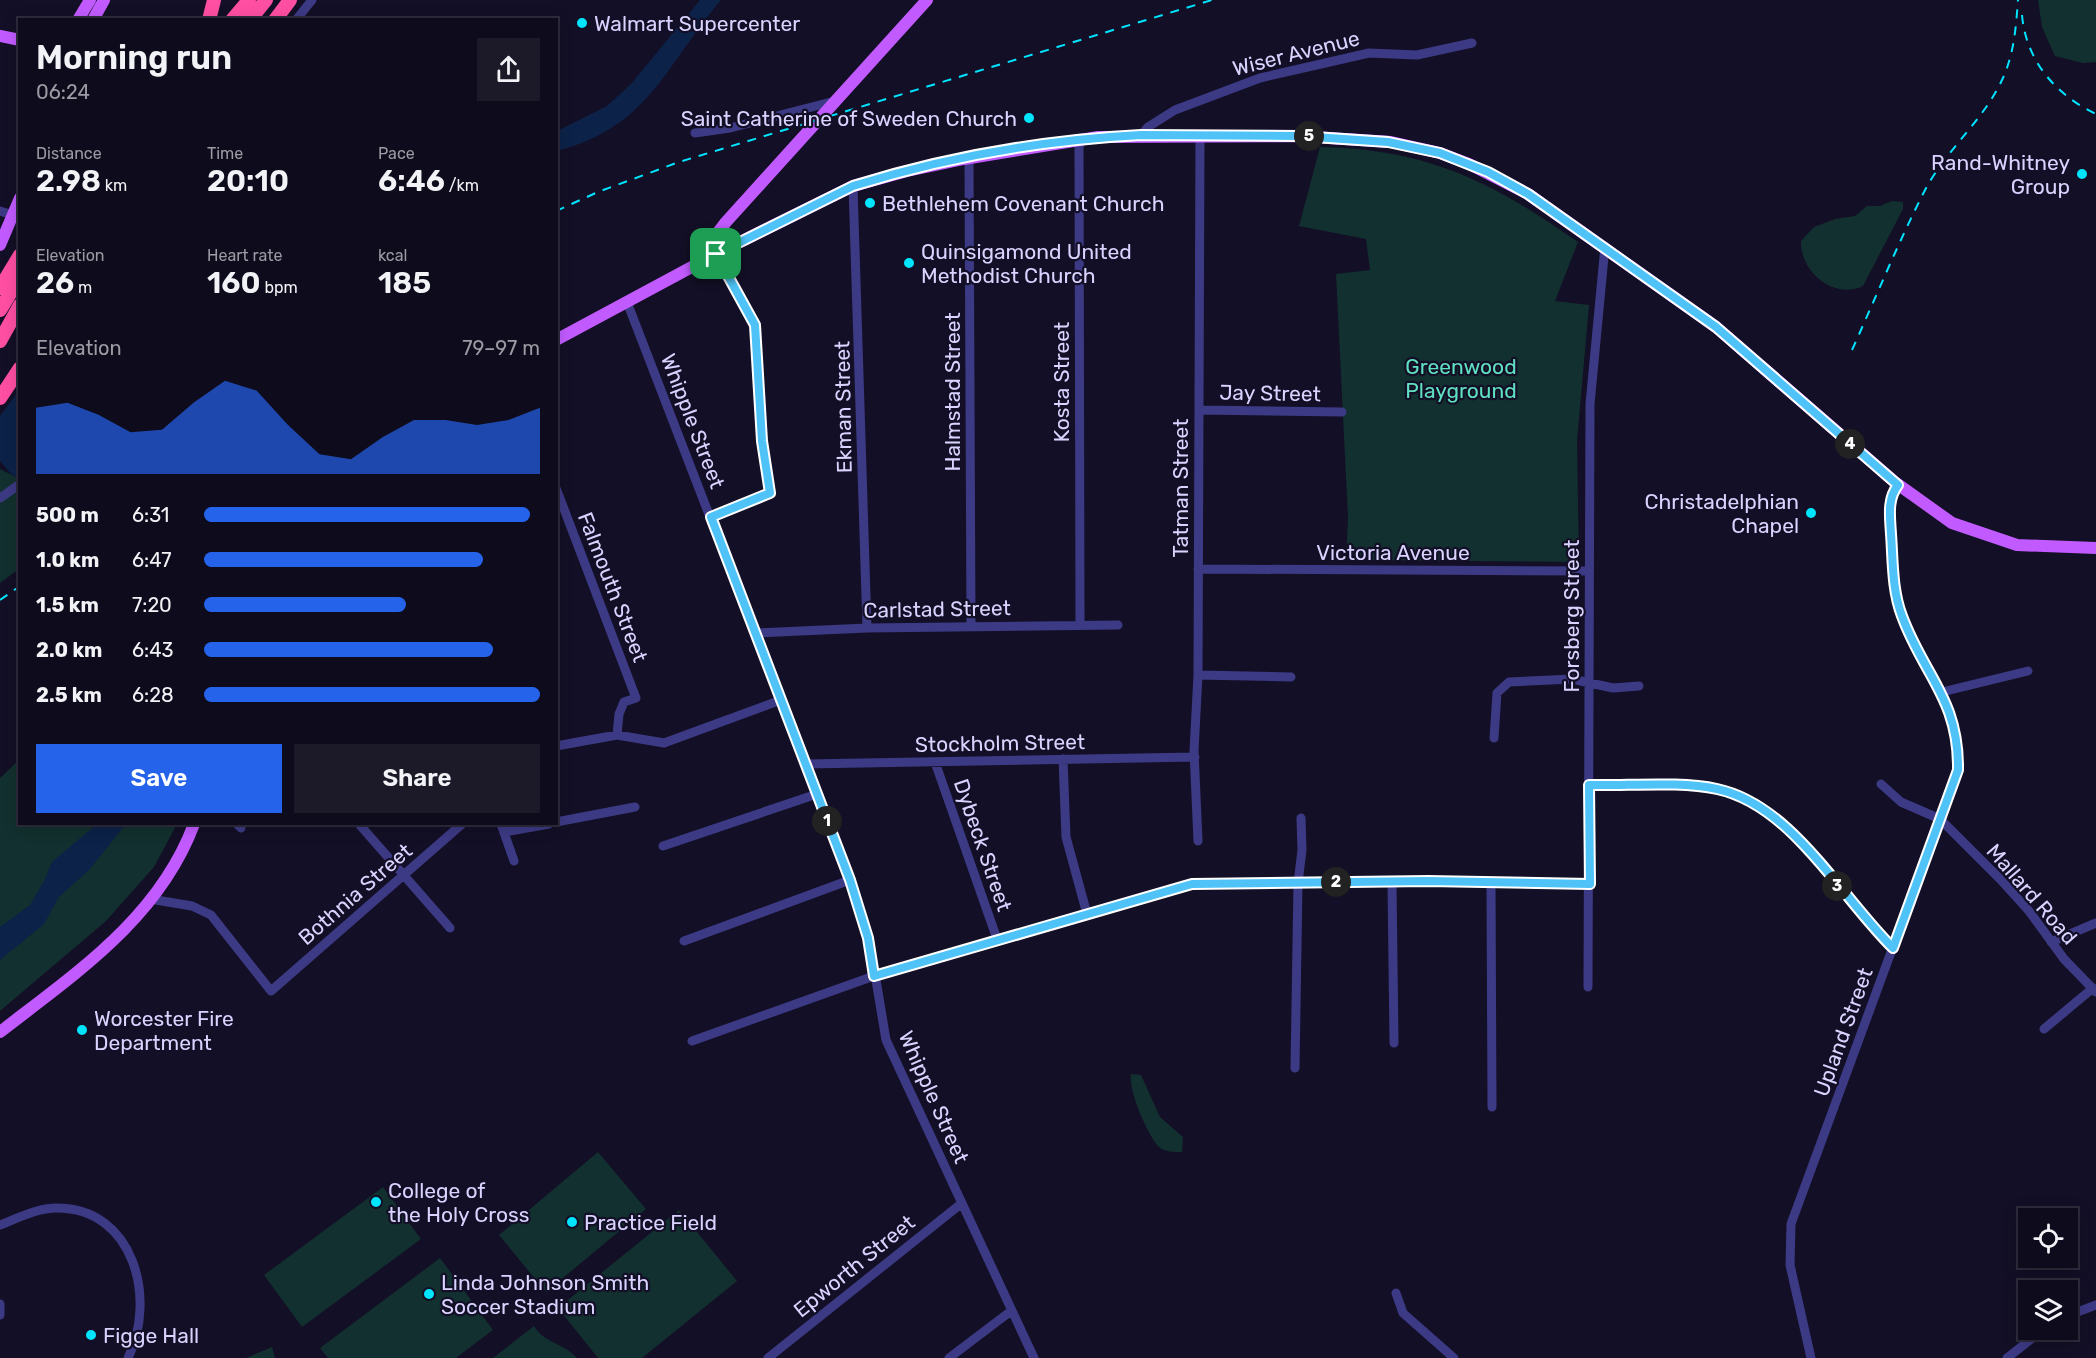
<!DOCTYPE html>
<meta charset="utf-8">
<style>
body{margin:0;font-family:Rubik,sans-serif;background:#1c1929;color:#f1f3f6;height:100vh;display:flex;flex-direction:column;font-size:22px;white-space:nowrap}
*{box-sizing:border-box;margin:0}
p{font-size:20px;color:#9b9ba3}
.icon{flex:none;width:33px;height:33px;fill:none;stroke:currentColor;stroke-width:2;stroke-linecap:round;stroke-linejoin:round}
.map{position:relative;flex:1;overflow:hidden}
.drawer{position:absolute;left:18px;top:18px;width:540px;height:807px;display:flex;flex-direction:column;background:#0e0b1c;border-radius:0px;box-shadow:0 3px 15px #0003,0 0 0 2px #2e2b3b}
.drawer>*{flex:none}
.fabs{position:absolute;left:2018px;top:1208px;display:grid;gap:12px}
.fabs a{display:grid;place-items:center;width:60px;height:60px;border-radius:0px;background:#0e0b1c;box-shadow:0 3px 15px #0003,0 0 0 2px #2e2b3b;font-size:30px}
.pin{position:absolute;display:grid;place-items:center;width:51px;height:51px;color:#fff;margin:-26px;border-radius:12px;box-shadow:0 3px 9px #0006}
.km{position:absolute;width:30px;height:30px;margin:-15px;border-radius:50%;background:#222;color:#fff;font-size:16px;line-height:30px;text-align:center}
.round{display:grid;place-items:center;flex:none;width:63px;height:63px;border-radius:0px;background:#1c1929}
.headline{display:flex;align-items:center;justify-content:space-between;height:102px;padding:0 18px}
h1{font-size:33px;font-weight:600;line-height:45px}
.figures{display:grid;grid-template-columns:repeat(3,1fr);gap:9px;height:102px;padding:6px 18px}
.figures div{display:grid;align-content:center}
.figures b{font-size:30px;font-weight:600}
.figures small{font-size:16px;font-weight:400}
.figures p{font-size:16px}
.chart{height:168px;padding:12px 18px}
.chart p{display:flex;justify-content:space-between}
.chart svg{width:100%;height:108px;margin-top:6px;fill:#2563eb;opacity:.7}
.primary-button{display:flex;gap:12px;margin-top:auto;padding:12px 18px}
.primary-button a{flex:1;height:69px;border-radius:0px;background:#2563eb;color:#fff;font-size:24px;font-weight:600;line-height:69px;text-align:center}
.primary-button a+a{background:#1c1929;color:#f1f3f6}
ul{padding:0 18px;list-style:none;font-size:20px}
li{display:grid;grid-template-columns:96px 72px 1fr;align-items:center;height:45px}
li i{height:15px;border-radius:8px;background:#2563eb}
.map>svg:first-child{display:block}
</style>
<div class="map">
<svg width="2096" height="1358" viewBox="0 0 2096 1358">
<rect width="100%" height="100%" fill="#130f26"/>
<path fill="#12302f" d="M2038 0H2096V62L2083 63 2055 56 2042 27Z
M1320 147C1427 149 1491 181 1578 242L1555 301 1589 305 1577 441 1579 562 1346 560 1348 517 1336 274 1370 270 1366 239 1299 226Z
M1892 201 1903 202V209L1863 286C1834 300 1800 272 1801 241L1814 227 1835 219 1855 216 1867 206H1880Z
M0 469 20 479 19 569 0 583Z
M19 760 20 824H177L154 867 106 921 0 1011V778Z
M1131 1074 1141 1075 1160 1117 1183 1137 1182 1152C1174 1152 1165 1152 1159 1147 1148 1136 1128 1090 1131 1074Z
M598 1152 646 1209 546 1292 499 1235Z
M383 1187 421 1239 302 1327 264 1275Z
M679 1210 737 1281 642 1358H598L558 1308Z
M440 1258 493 1330 456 1358H328L320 1348Z
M534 1326C545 1344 561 1341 577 1358H493Z
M272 1347 275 1358H246Z"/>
<path fill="#0c2248" d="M700 0H721C666 65 648 128 557 151V131L607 106 631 84Z
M17 393 20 394 19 479 11 474 0 461V416Z
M97 824H126L89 870 59 897 44 924 0 960V927L30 905 44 881 52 862Z"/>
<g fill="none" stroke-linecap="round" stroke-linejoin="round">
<path stroke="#3d3a85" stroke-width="9" d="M296 20 312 0
M695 133 730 128 835 101
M1141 135 1148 127 1175 110 1260 78 1369 53 1417 55 1472 43
M1079 138 1080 625
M969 158 971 627
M853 186 867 628
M0 211 13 215
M627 302 850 880 869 938 886 1040 1034 1358
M1199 410 1342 412
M556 488 636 698 624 702 619 714 617 735
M0 498 20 484
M711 517 770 493 762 441 755 325 716 254
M1198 569 1588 571
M756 633 867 628 1118 625
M1198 675 1291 677
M1942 692 2028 671
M1494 738 1497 693 1509 682 1572 679 1613 688 1639 686
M556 746 617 735 664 743 781 700
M1063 759 1066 837 1087 914
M935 762 997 939
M806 764 1195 757
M1881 784 1901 802 1940 819 2000 879 2029 911 2064 959 2096 992
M1589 785C1629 786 1678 781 1717 789 1792 805 1840 896 1893 948
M556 822 635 807
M237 824 241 828
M359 824 450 928
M501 824 514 861
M505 832 549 824
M1198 841 1194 751 1198 675 1200 135
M663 846 817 794
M1392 883 1394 1043
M1491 883 1492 1107
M150 899 192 906 211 915 271 991 462 824
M684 941 850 880
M2051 942 2096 923
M1588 987 1590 404 1605 246
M2044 1029 2093 988
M692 1041 874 976 1192 884 1429 881 1590 884
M1295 1068 1298 883 1302 850 1301 818
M0 1225C18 1218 37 1208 57 1208 134 1208 157 1299 128 1358
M1396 1293 1403 1313 1454 1358
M0 1304V1315
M2067 1316 2096 1305
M768 1358 962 1203
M949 1358 1011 1311
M1811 1358 1790 1265 1791 1224 1958 770C1959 700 1924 676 1902 616 1892 590 1893 561 1891 534 1890 517 1887 499 1898 485
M2007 1358 2044 1329"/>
<path stroke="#c25bff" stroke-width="12" d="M78 20 90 0
M93 20 104 0
M0 36 20 40
M0 245 20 198
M716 254V235L726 222 927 0
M556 340 716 254 853 186 907 171 964 159 1098 137 1299 136 1391 142 1440 153 1469 164 1528 194 1716 327 1896 483 1952 523 2017 545 2096 548
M0 1032C76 973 159 918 194 824"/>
<path stroke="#ff4fa3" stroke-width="14" d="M209 20 214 0
M232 20 249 0
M250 20 266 0
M275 20 290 0
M0 288 20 255
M0 310 20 277
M0 341 20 305
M0 398 20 368"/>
<path stroke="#00e5ff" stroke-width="2" stroke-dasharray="9 8" stroke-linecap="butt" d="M2022 15C2026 61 2056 95 2096 114
M556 211 598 192 679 162 1212 0
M1852 350C1876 297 1898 243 1924 192 1945 151 1983 121 2002 80 2014 55 2016 27 2018 0
M0 600 20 586"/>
</g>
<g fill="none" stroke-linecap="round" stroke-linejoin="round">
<defs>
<path id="route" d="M1141 135 1299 136 1388 142 1440 153 1488 172 1528 194 1716 327 1898 485C1887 499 1890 517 1891 534 1893 561 1892 590 1902 616 1924 676 1959 699 1958 770L1893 948C1840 896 1792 805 1717 789 1680 781 1628 786 1589 785L1590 884 1428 881 1192 884 874 976 868 938 850 880 711 517 770 493 762 441 755 325 716 254 853 186C946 157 1045 140 1141 135Z"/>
</defs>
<use href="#route" stroke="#fff" stroke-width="12"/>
<use href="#route" stroke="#4fc3f7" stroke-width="8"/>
</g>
<g fill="#00e5ff" stroke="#130f26" stroke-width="2">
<circle cx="582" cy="23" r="6"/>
<circle cx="1029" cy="118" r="6"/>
<circle cx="2082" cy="174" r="6"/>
<circle cx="870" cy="203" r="6"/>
<circle cx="909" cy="263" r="6"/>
<circle cx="1811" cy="513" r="6"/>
<circle cx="82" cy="1030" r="6"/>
<circle cx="376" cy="1202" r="6"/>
<circle cx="572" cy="1222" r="6"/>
<circle cx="429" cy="1294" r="6"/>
<circle cx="91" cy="1335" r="6"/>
</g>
<g text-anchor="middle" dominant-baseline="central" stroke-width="4.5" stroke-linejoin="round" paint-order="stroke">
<g font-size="21" fill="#d9d4ff" stroke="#130f26" text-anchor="start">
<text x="594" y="23">Walmart Supercenter</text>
<text x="1017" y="118" text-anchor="end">Saint Catherine of Sweden Church</text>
<text x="2070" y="162" text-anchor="end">Rand-Whitney<tspan x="2070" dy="24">Group</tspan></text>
<text x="882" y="203">Bethlehem Covenant Church</text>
<text x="921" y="251">Quinsigamond United<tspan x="921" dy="24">Methodist Church</tspan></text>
<text x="1799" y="501" text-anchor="end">Christadelphian<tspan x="1799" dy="24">Chapel</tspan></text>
<text x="94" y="1018">Worcester Fire<tspan x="94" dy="24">Department</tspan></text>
<text x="388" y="1190">College of<tspan x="388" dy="24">the Holy Cross</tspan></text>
<text x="584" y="1222">Practice Field</text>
<text x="441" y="1282">Linda Johnson Smith<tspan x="441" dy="24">Soccer Stadium</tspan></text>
<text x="103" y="1335">Figge Hall</text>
</g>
<g font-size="21" fill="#d9d4ff" stroke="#130f26">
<text transform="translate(1296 53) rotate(-14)">Wiser Avenue</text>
<text transform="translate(1061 382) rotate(-90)">Kosta Street</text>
<text transform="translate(952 392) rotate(-90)">Halmstad Street</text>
<text transform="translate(1270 393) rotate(1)">Jay Street</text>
<text transform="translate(843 407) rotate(-91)">Ekman Street</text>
<text transform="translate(693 421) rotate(69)">Whipple Street</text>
<text transform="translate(1180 488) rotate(-90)">Tatman Street</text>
<text x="1393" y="552">Victoria Avenue</text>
<text transform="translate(613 587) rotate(69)">Falmouth Street</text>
<text transform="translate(937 609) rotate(-1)">Carlstad Street</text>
<text transform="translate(1571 616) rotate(-90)">Forsberg Street</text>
<text transform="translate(1000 743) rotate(-1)">Stockholm Street</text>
<text transform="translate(983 845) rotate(71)">Dybeck Street</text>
<text transform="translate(355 894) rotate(-41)">Bothnia Street</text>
<text transform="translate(2032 894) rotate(49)">Mallard Road</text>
<text transform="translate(1843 1032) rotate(-70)">Upland Street</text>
<text transform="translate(934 1097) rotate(66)">Whipple Street</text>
<text transform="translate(854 1266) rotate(-39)">Epworth Street</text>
</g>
<g font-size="21" fill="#5fe0c0" stroke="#130f26">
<text x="1461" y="366">Greenwood<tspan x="1461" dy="24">Playground</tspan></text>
</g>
</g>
</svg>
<div class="fabs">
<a><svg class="icon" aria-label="locate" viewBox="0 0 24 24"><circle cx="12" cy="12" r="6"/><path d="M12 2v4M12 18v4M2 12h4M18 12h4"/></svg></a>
<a><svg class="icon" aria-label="layers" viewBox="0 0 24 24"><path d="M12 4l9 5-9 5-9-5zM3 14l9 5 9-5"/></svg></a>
</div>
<div class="pin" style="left:716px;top:254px;background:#1e9e55"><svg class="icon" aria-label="arrive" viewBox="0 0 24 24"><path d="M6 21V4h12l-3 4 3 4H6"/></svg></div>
<b class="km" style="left:827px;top:821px">1</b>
<b class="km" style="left:1336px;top:882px">2</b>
<b class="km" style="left:1837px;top:886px">3</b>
<b class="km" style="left:1850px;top:444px">4</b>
<b class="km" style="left:1309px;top:136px">5</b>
<section class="drawer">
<div class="headline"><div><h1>Morning run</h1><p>06:24</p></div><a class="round"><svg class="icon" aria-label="share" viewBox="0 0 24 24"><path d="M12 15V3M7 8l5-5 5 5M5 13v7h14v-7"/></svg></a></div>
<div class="figures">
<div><p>Distance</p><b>2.98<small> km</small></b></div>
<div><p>Time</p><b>20:10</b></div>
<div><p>Pace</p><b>6:46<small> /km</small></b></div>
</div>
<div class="figures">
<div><p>Elevation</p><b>26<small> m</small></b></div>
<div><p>Heart rate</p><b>160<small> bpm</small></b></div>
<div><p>kcal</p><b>185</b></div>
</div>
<div class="chart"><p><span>Elevation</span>79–97 m</p>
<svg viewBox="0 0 160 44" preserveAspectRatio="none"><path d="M0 44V17L10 15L20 20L30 27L40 26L50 15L60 6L70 10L80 24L90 36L100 38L110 29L120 22L130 22L140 24L150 22L160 17V44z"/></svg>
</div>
<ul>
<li><b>500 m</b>6:31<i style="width:97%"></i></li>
<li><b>1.0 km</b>6:47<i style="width:83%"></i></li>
<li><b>1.5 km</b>7:20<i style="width:60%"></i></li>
<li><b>2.0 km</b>6:43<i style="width:86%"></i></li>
<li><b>2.5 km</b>6:28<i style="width:100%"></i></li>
</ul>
<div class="primary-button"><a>Save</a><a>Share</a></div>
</section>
</div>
